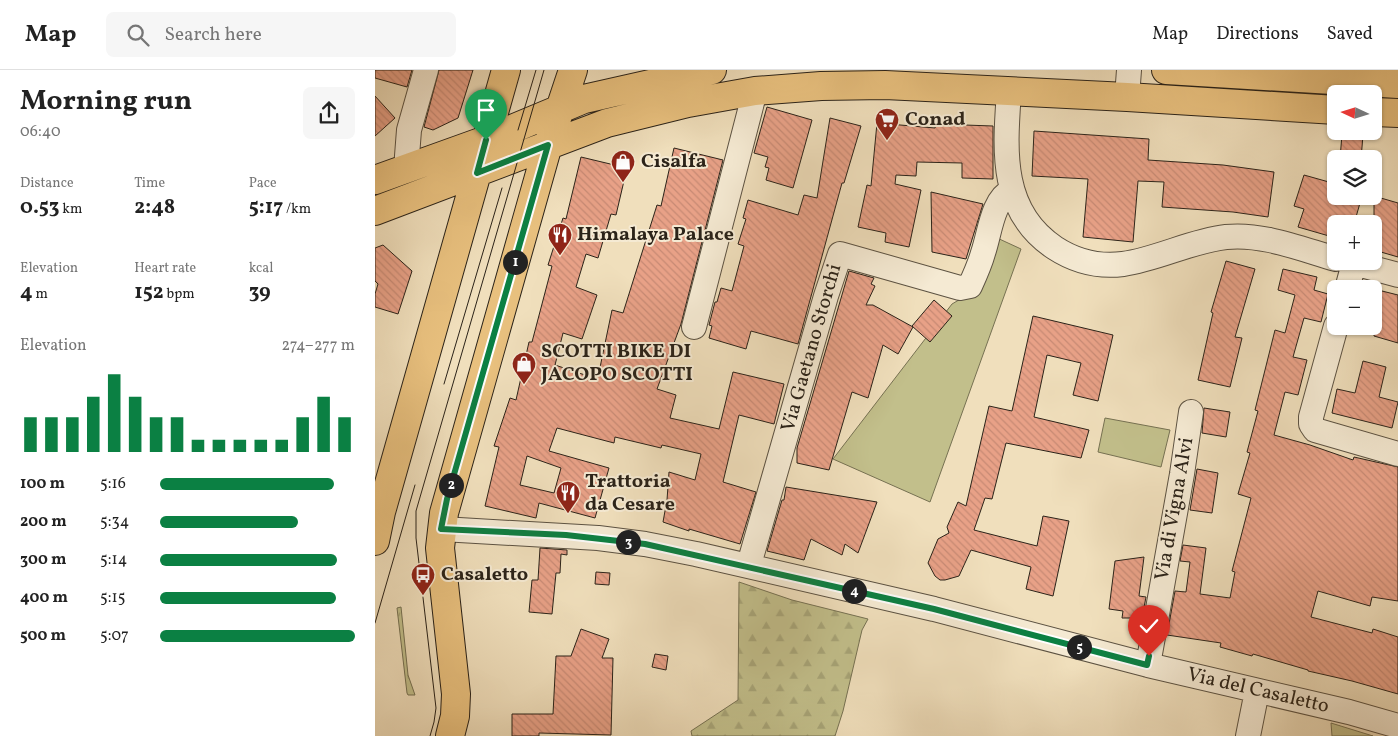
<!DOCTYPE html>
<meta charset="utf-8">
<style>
body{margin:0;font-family:Vollkorn,serif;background:#f6f6f6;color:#222;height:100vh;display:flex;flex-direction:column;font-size:19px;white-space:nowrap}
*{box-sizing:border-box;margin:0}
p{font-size:16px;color:#767676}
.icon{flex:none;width:28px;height:28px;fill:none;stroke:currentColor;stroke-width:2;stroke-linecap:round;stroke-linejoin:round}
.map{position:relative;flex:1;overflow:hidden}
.panel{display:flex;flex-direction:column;background:#fff;width:375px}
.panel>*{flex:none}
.needle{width:32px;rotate:274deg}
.fabs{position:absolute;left:952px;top:15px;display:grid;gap:10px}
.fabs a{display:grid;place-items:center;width:55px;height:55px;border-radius:8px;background:#fff;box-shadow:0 1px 4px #0004;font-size:25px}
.pin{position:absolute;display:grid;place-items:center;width:42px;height:42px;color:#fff;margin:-51px -21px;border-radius:50% 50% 50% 0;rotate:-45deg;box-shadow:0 0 5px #0007}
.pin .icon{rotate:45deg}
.km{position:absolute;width:25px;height:25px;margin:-12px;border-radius:50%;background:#222;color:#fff;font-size:14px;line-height:25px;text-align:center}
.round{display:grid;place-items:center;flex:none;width:52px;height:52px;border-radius:8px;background:#f6f6f6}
.head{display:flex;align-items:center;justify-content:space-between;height:85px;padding:0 20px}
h1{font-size:28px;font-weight:700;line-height:38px}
.figures{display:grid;grid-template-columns:repeat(3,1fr);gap:8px;height:85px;padding:5px 20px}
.figures div{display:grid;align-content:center}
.figures b{font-size:21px;font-weight:700}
.figures small{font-size:14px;font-weight:400}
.figures p{font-size:14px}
.chart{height:140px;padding:10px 20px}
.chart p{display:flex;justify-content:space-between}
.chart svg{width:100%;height:90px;margin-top:5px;stroke:#0b8043;stroke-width:6}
ul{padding:0 20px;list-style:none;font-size:16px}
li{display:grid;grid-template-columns:80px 60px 1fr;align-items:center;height:38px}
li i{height:12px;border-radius:6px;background:#0b8043}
header{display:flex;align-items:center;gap:30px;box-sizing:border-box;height:70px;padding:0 25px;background:#fff;border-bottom:1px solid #e0e0e0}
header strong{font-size:24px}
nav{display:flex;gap:28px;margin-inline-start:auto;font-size:18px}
.search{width:350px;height:45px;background:#f6f6f6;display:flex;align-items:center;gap:12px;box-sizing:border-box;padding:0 18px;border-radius:8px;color:#767676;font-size:19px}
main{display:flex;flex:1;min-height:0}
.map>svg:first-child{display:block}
</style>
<header>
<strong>Map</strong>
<div class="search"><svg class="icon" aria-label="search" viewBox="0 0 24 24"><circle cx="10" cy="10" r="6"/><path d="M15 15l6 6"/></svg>Search here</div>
<nav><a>Map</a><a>Directions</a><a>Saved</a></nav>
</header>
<main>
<section class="panel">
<div class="head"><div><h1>Morning run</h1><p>06:40</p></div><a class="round"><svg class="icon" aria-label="share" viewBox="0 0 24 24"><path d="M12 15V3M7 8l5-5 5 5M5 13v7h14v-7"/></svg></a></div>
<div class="figures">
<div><p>Distance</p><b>0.53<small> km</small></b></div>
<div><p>Time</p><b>2:48</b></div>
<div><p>Pace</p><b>5:17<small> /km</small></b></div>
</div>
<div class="figures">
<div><p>Elevation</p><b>4<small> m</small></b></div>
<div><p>Heart rate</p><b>152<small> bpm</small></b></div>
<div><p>kcal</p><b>39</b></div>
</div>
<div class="chart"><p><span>Elevation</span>274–277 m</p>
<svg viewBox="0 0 160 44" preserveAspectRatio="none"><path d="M5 44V27M15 44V27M25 44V27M35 44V17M45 44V6M55 44V17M65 44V27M75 44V27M85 44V38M95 44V38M105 44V38M115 44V38M125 44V38M135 44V27M145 44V17M155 44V27"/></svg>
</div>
<ul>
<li><b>100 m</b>5:16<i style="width:89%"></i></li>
<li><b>200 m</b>5:34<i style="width:71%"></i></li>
<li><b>300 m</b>5:14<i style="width:91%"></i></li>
<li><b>400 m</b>5:15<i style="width:90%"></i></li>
<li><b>500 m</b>5:07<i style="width:100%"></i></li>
</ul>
</section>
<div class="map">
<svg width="1023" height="666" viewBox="0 0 1023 666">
<defs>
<pattern id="grass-tufts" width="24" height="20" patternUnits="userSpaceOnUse" patternTransform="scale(1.25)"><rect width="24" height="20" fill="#c2bf8b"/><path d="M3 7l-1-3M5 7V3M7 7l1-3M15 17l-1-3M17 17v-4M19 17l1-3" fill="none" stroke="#a7a477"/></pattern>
<pattern id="forest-firs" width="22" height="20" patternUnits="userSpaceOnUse" patternTransform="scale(1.25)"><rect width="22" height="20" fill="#c2bf8b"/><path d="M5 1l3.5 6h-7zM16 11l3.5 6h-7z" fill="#a7a477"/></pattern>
<pattern id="building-back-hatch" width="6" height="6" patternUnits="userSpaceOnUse" patternTransform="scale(1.25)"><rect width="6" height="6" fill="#e8a187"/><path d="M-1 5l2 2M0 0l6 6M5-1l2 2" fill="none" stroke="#c78a74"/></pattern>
</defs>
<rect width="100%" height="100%" fill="#f0dfbc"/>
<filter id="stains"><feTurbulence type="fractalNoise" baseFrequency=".004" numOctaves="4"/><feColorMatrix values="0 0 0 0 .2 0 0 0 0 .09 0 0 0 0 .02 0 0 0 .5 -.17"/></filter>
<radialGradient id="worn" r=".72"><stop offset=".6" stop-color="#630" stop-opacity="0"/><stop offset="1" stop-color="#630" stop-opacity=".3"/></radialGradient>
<path fill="url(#grass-tufts)" stroke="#767152" d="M26 537 33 605 40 625H33L32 623 22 538Z"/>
<path fill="url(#forest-firs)" stroke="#767152" d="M364 512 417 530 493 549 487 560 468 641 460 666H317L316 661 363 630Z"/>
<path fill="#c2bf8b" stroke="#767152" d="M620 167 646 179 555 432 458 389 577 234 594 224Z
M730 348 795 360 786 397 723 382Z
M956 653 998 666H957Z"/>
<path fill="url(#building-back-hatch)" stroke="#2b2319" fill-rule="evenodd" d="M0 0H37L32 17 0 8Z
M64 0H98L83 48 58 60 49 57Z
M0 26 20 48 0 66Z
M392 37 437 50 418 118 391 110 394 98 390 97 393 87 379 83Z
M455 48 486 56 469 113H467L423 274 376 261 371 279 334 268 337 256 334 255 340 232H342L346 218 357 221 369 176 363 174 371 149 368 148 373 130 423 145 429 125 442 128Z
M502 53 560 58 561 54 618 56V109L587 108V93L542 92 541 106 521 105 520 114 546 120 534 177 510 172 511 163 483 157 492 115 496 116Z
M659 61 774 69 773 90 848 95 899 102 893 147 858 142 787 137 789 112 763 111 758 172 708 167 713 109 657 106Z
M967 64 988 65 986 89H965Z
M299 78 348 90 306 254 282 319 301 325 295 348 344 359 358 302 409 314 399 354 364 345 348 412 381 422 365 474 314 459V461L288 452 292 430 294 402 320 410 326 384 287 375 286 378 240 367 239 373 182 358 174 381 234 398 220 448 164 433 161 448 110 436 124 377 119 376 135 328 141 330 154 272H157L177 196 173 195 188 148 191 149 206 87 252 98 241 145 236 144 223 188 211 184 201 217 222 225 207 269 188 263 180 295 210 305V303L223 307 237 240 248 243 282 135 286 136ZM152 386 186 398 179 423 145 415Z
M929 105 961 114V126H987L979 154H961V168L923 157 929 139 919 136Z
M556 122 608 134 591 189 557 182Z
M999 126 1023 133V187L999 180Z
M8 175 37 201 23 244 0 237V224L3 214 0 211V178Z
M851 191 880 199 860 267 867 268 855 317 823 310 838 243 836 242Z
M908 199 942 207 939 220 953 224 946 252 929 248 918 287 932 290 923 325 910 322 899 365 935 375 978 390 979 387 1023 397V531L997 527 995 536 943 521 936 547 997 563 998 559 1023 567V624L977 611 933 601V600L878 584 877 586 845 577 846 573 792 565 800 521 811 522 815 492 805 491 808 475 831 478 825 524 855 528 860 502 857 501 876 428 863 424 875 383 872 382 883 341 880 340 900 260 910 263 920 225 903 220Z
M474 201 499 208 496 214 500 216 491 235H498L538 257 523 284 508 275 493 328 477 322 454 400 422 393V378Z
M999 219 1023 225V273L999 266Z
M559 230 577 246 555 272 537 256Z
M658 246 738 265 723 331 698 325 706 293 672 285 659 347 714 360 706 388 631 373 617 429 610 428 599 460 662 476 668 446 694 451 678 526 651 519 656 497 596 480 584 506 570 510H565L560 506 553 493 563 469 574 463 572 457 583 432 591 436 614 336 637 341Z
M988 291 1011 297 1004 327 1023 332 1017 358 957 343 962 319 980 323Z
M829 338 855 342 851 367 827 363Z
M822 399 843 403 837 443 815 440Z
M411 417 502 432 483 483 470 474 467 485 436 469 429 490 392 481 407 430H409Z
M165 478 192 480V485L186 484 185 503H181L177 544 154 542 157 510H163Z
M769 487 764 526 771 527 767 548H747L748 541 734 539 740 491Z
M221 502 235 503 234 515 220 514Z
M206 559 234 569 227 588H238L236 665 164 663V666H137V644H178L181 586H196Z
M280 584 293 586 291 600 277 597Z"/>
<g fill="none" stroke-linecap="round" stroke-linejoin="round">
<defs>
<path id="minor" d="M634 21C630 79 624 141 680 178 700 191 724 197 748 194 783 189 816 171 851 167 887 163 926 179 961 189
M752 27 754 0
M31 99 34 60 51 0
M971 191 1023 205
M972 219 979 193
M961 256 936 347V354L940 360 1023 384
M319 257 380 21
M67 459 223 468 270 474 321 484 559 539 773 595 974 642 1023 656
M375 491 451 226 465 184 585 218 595 216C600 205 605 194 608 183 615 163 617 130 637 120
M773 595 807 404 816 342
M873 666 882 621"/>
<path id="major" d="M791 0 1023 14
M999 42 1023 43
M0 110 111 70 209 29 337 0
M0 141 232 53 313 33 380 21 446 16 510 15 752 27 961 40
M0 471 6 442 131 0
M75 666 80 646 81 624 65 478 69 443 173 75 198 0"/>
</defs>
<use href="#minor" stroke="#5c5242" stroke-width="26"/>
<use href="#major" stroke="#2b2319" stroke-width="30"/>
<use href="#minor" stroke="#f5ead3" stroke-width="24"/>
<use href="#major" stroke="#e8c07e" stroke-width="28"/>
<path stroke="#2b2319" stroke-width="1" d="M143 60 161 0
M69 314 127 118
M0 553 40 415
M55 666 59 652 61 638 41 468V441L169 0"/>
</g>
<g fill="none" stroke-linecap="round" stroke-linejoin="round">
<defs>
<path id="route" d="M111 70 102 103 173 75 72 429 66 459 191 465 270 474 559 539 772 595 774 586"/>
</defs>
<use href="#route" stroke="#fff" stroke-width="10"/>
<use href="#route" stroke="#0b8043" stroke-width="6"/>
</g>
<defs>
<symbol id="supermarket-pin" viewBox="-11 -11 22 30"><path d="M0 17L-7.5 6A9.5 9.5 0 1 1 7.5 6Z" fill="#8f2418" stroke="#f5ead3"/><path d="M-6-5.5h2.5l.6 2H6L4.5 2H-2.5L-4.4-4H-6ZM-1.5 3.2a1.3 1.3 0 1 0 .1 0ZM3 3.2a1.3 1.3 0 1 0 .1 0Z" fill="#fff"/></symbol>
<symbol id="shop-pin" viewBox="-11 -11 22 30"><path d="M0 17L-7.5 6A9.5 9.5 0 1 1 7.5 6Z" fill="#8f2418" stroke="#f5ead3"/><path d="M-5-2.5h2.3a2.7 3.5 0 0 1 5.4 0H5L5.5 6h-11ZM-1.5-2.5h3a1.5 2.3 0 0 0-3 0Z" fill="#fff"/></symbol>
<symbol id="restaurant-pin" viewBox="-11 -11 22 30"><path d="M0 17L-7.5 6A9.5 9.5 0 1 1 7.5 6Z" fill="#8f2418" stroke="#f5ead3"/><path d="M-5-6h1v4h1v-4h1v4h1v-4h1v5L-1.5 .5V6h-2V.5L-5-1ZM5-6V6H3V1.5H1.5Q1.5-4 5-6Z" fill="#fff"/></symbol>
<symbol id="bus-pin" viewBox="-11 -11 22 30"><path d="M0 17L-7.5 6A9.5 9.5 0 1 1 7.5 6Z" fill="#8f2418" stroke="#f5ead3"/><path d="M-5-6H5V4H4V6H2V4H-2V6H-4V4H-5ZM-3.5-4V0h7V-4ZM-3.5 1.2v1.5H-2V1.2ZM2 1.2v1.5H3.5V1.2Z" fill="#fff"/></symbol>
</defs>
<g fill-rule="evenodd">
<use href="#supermarket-pin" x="498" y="36" width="28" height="38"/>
<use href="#shop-pin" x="234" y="78" width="28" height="38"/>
<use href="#restaurant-pin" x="171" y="151" width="28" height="38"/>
<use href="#shop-pin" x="135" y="280" width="28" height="38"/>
<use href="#restaurant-pin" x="179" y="409" width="28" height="38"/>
<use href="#bus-pin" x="34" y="491" width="28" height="38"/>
</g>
<g text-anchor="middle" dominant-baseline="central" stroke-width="4" stroke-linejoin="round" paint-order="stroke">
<g font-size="20" font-weight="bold" fill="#2b2319" stroke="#f5ead3" text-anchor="start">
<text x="530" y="50">Conad</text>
<text x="266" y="92">Cisalfa</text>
<text x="202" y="165">Himalaya Palace</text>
<text x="166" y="282">SCOTTI BIKE DI<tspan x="166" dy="23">JACOPO SCOTTI</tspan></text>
<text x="210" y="412">Trattoria<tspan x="210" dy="23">da Cesare</tspan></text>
<text x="66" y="505">Casaletto</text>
</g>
<g font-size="20" fill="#2b2319" stroke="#f5ead3">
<text transform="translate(437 278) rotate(-74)">Via Gaetano Storchi</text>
<text transform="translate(800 439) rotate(-80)">Via di Vigna Alvi</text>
<text transform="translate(883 621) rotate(13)">Via del Casaletto</text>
</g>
</g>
<rect width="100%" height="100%" filter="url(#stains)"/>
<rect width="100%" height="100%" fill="url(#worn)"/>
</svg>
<div class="fabs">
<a><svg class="needle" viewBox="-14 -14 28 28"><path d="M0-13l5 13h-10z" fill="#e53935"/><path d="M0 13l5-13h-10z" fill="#767676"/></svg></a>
<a><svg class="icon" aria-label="layers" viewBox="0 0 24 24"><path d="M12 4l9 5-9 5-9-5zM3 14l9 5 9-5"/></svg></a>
<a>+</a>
<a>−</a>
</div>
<div class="pin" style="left:111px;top:70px;background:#1e9e55"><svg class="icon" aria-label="arrive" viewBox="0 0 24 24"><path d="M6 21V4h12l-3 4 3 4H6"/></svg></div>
<div class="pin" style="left:774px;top:586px;background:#d93025"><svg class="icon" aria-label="check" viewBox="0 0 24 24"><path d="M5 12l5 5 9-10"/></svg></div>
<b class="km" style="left:140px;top:192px">1</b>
<b class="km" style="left:76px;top:415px">2</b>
<b class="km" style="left:253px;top:472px">3</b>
<b class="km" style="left:479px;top:521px">4</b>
<b class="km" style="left:704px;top:577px">5</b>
</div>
</main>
